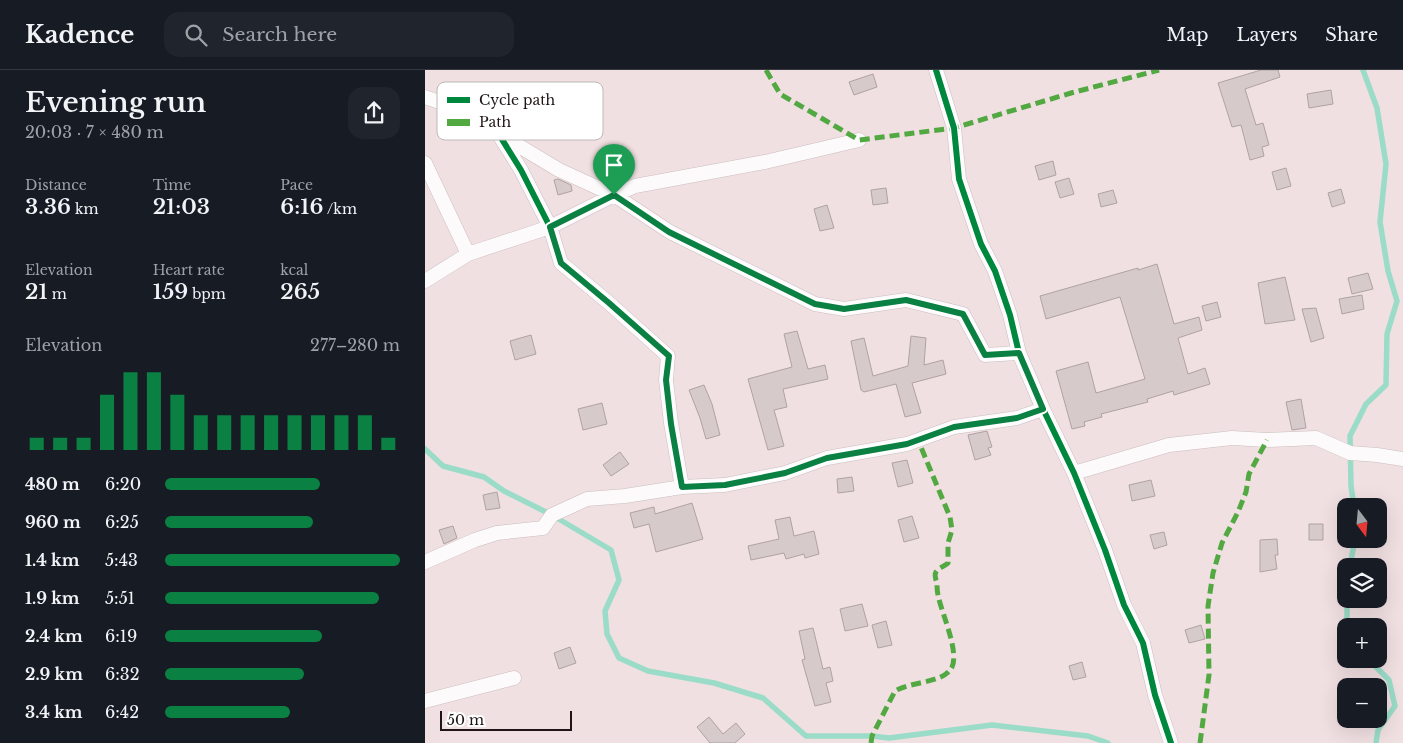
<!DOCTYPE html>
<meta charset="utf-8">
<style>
body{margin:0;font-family:"Libre Baskerville",serif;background:#20242c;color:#f1f3f6;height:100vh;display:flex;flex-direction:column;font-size:19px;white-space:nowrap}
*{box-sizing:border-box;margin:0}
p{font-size:16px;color:#9ea1a6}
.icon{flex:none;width:28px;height:28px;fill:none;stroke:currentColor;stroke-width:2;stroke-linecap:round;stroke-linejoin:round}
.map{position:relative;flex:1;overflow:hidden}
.side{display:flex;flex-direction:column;background:#171b24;width:425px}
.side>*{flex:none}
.needle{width:32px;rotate:164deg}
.tools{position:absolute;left:912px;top:428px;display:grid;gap:10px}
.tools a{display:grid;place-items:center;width:50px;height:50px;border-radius:10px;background:#171b24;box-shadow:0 5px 20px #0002;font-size:25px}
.scale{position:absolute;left:15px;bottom:12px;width:132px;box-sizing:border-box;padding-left:5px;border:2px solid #1f1516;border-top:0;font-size:14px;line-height:18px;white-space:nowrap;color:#1f1516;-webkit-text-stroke:4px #fff;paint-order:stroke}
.pin{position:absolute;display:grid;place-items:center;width:42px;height:42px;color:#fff;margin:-51px -21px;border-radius:50% 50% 50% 0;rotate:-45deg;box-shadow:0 0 5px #0007}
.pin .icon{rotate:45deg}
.round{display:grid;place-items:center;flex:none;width:52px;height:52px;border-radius:15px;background:#20242c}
.headline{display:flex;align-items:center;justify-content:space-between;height:85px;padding:0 25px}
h1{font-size:28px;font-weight:600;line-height:38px}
.stats{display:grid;grid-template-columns:repeat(3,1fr);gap:8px;height:85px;padding:5px 25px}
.stats div{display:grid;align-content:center}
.stats b{font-size:21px;font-weight:600}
.stats small{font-size:14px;font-weight:400}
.stats p{font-size:14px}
.chart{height:140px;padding:10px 25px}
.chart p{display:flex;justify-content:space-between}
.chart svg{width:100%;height:90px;margin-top:5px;stroke:#0b8043;stroke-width:6}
ul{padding:0 25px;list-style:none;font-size:16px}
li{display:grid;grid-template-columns:80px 60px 1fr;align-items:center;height:38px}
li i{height:12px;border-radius:6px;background:#0b8043}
header{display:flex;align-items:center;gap:30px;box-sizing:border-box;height:70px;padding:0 25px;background:#171b24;border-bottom:1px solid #363941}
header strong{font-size:24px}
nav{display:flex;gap:28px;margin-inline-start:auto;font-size:18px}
.search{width:350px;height:45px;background:#20242c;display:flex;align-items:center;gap:12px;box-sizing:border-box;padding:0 18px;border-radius:15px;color:#9ea1a6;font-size:19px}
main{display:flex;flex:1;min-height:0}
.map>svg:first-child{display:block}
</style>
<header>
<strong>Kadence</strong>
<div class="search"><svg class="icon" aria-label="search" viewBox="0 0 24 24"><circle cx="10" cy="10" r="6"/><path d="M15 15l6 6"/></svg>Search here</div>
<nav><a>Map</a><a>Layers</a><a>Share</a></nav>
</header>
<main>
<section class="side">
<div class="headline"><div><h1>Evening run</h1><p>20:03 · 7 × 480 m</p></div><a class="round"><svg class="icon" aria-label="share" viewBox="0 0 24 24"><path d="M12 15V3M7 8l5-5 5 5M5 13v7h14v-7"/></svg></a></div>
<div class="stats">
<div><p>Distance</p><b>3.36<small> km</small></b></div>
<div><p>Time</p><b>21:03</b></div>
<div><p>Pace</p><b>6:16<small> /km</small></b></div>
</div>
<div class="stats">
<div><p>Elevation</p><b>21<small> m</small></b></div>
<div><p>Heart rate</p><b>159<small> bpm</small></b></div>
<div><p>kcal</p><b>265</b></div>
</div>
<div class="chart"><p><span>Elevation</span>277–280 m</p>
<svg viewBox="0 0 160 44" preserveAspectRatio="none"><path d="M5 44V38M15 44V38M25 44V38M35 44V17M45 44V6M55 44V6M65 44V17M75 44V27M85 44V27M95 44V27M105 44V27M115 44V27M125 44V27M135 44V27M145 44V27M155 44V38"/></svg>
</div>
<ul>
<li><b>480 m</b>6:20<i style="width:66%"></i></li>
<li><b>960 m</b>6:25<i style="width:63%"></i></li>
<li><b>1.4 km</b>5:43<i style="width:100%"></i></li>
<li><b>1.9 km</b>5:51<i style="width:91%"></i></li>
<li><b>2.4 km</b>6:19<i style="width:67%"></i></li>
<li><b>2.9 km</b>6:32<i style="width:59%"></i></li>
<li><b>3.4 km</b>6:42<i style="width:53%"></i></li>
</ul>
</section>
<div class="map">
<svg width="978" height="673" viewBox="0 0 978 673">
<rect width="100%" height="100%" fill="#f1e0e2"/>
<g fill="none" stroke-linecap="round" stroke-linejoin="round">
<path stroke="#9adcc7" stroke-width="5.5" d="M0 379 18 396 59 407 79 421 127 445 186 480 194 510 180 541 182 564 194 588 223 601 289 613 338 628 381 666H447L464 668 567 655 663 666 683 673
M929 436 926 416 925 366 941 334 961 315 962 264 972 231 963 201 955 152 961 94 952 38 938 0
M925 496 930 469
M922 556V529
M943 589 964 610 970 636 953 660 951 673"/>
</g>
<path fill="#d7cacb" stroke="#afa2a3" d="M836 0H853L855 7 820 19 831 55 838 53 844 75 837 77 839 86 825 90 816 55 807 57 793 13Z
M448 4 452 17 429 25 424 12Z
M906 20 908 34 884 38 882 24Z
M628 91 631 105 614 110 610 96Z
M861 98 866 116 852 120 847 102Z
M644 108 649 124 635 128 630 112Z
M133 109 146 115 147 121 133 125 129 110Z
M461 118 463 133 448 135 446 120Z
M916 119 920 133 907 137 903 123Z
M688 120 692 133 676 137 673 124Z
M402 135 409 158 395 161 389 139Z
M732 194 749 254 774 247 777 260 753 268 763 304 780 298 785 314 749 325 748 321 722 329 723 332 676 344 677 347 659 352 660 356 647 359 631 301 663 292 671 323 720 309 695 227 621 249 615 226 713 198V200Z
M943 203 948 219 927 224 923 208Z
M860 207 870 250 840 254 833 213Z
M937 225 939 239 917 244 914 229Z
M792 232 796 247 781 251 777 236Z
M891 238 899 268 886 272 877 239Z
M372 261 383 299 400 295 403 309 358 319 362 337 349 340 359 376 343 380 323 309 367 297 359 264Z
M106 265 111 284 90 290 85 271Z
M486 266 501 268 499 295 518 290 521 304 487 313 496 343 480 347 471 314 439 322 436 320 426 271 439 268 448 306 483 296Z
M279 315 287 334 295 365 281 369 275 348 264 320Z
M876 329 881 358 867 360 861 332Z
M177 333 182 354 158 360 153 339Z
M562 361 567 377 563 378 566 385 550 390 543 365Z
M195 382 204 394 186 406 178 395Z
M482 390 488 413 473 417 467 393Z
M427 407 429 421 413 423 412 409Z
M726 410 730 426 707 431 704 415Z
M72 422 75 438 61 440 58 425Z
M267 433 278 469 231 482 224 454 209 458 205 443 229 437 230 444Z
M487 446 494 468 479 472 473 450Z
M365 447 369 466 389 461 394 484 380 488 379 484 361 489 359 483 326 490 323 476 354 469 350 450Z
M884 454H898V470H884Z
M28 456 32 468 19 474 14 460Z
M739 462 742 475 729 479 725 465Z
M852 469 853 485H850L852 499 835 502V470Z
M437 534 443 556 420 561 415 539Z
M461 551 467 575 453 578 447 555Z
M776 555 780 569 764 573 760 560Z
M388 558 398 599 405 597 408 611 401 613 406 632 390 636 377 590 380 589 374 561Z
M145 577 151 593 134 599 129 583Z
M657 592 661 607 648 610 644 596Z
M284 647 298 664 311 653 320 664 310 673H285L272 657Z"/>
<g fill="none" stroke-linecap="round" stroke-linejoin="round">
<defs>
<path id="minor" d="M511 0 529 58 534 109 556 174 570 201 585 245 594 283 618 339 649 403 680 480 699 535 718 573 730 625 746 673
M0 27 29 37 134 100 189 125 245 162 390 234 419 239 481 230 538 244 560 285 594 283
M73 63 96 100 125 157 136 193 184 233 243 286 241 310 246 353 257 417 300 415 360 403 402 388 482 374 529 357 592 348 618 339
M0 93 43 184 0 211
M43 184 125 157 189 125 210 116 340 92 434 70
M649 403 744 375 807 368 842 370 891 368 925 383 952 385 978 389
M0 492 50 470 72 463 118 458 127 445 162 429 200 426 257 417
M0 631 89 608"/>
</defs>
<use href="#minor" stroke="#cabdbf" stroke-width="15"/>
<use href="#minor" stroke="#fdfafb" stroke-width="14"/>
<path stroke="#52a942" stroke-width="5" stroke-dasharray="10 5" stroke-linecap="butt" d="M341 0 355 24 434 70 529 58 646 23 734 0
M446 673 447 666 470 621C484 612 517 613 526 599 536 584 516 542 513 525 512 521 512 517 512 513 511 510 509 505 511 502 513 498 520 496 523 493V473L527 460 525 447 493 370
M775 673 784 605 783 536 788 503 797 473 813 442 821 422 824 404 842 370"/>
<defs>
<path id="cycleway" d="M511 0 529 58 534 109 556 174 570 201 585 245 594 283 618 339 649 403 680 480 699 535 718 573 730 625 746 673
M73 63 96 100 125 157 136 193 184 233 243 286 241 310 246 353 257 417 300 415 360 403 402 388 482 374 529 357 592 348 618 339"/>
</defs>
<use href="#cycleway" stroke="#fff" stroke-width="9"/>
<use href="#cycleway" stroke="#00873e" stroke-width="6"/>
</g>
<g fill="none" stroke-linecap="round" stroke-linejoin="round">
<defs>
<path id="route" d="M189 125 244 162 390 234 419 239 481 230 538 244 560 285 594 283 618 339 592 348 529 357 482 374 402 388 360 403 300 415 257 417 246 354 241 310 244 286 184 233 136 193 125 157Z"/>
</defs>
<use href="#route" stroke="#fff" stroke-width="10"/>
<use href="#route" stroke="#0b8043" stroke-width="6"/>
</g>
<rect x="12" y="12" width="166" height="58" rx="8" fill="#fff" stroke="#bcb9b9" stroke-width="1"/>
<rect x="22" y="27" width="23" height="6" fill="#00873e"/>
<rect x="22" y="49" width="23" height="7" fill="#52a942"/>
<g font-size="14" fill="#1f1516">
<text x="54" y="35">Cycle path</text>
<text x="54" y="57">Path</text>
</g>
</svg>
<div class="tools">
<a><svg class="needle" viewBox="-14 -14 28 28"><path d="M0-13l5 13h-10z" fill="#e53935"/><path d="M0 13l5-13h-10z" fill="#9ea1a6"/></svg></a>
<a><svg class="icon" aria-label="layers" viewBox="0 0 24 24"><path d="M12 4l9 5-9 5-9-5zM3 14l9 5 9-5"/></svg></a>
<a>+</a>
<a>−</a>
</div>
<div class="scale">50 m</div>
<div class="pin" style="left:189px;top:125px;background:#1e9e55"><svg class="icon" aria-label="arrive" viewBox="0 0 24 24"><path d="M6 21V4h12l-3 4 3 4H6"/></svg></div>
</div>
</main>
